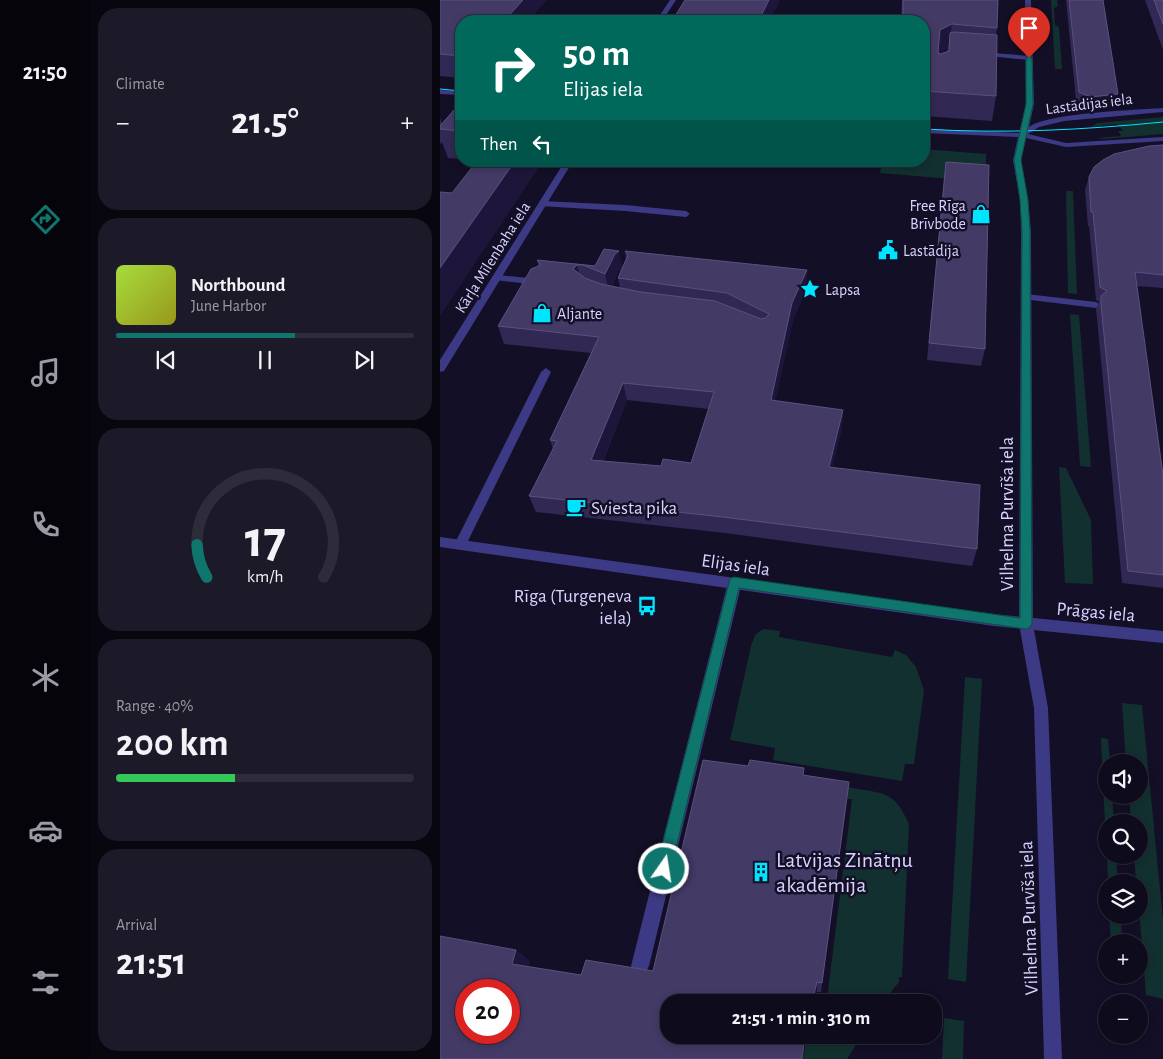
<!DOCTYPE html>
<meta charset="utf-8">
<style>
body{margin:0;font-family:"Alegreya Sans",sans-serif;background:#1c1929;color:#f1f3f6;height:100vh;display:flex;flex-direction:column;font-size:19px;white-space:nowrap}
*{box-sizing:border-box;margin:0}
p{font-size:16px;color:#9b9ba3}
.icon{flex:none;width:28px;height:28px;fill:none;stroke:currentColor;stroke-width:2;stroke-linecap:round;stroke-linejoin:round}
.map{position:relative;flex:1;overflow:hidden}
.sheet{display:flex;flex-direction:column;gap:8px;padding:8px;background:#08060f;width:350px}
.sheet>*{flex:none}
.guide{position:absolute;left:15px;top:15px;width:475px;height:152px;border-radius:20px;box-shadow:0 2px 8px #0003,0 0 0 1px #2e2b3b;background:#00695c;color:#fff;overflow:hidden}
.fabs{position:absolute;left:658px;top:754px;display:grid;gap:10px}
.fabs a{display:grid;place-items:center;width:50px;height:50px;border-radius:50%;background:#0e0b1c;box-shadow:0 2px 8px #0003,0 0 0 1px #2e2b3b;font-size:25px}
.speed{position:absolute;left:15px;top:979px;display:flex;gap:10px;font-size:25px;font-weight:700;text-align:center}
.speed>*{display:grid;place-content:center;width:65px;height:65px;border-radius:50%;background:#0e0b1c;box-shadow:0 2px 8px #0003,0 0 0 1px #2e2b3b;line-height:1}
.speed .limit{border:8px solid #d22;background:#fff;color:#111}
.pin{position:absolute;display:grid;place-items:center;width:42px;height:42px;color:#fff;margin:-51px -21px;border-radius:50% 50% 50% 0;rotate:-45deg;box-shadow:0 0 5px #0007}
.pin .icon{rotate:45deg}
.me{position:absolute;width:55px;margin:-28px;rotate:13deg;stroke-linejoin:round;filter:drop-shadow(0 0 4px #0008)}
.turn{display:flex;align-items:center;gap:18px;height:105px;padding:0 25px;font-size:22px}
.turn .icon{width:65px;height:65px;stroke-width:2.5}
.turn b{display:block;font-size:35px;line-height:42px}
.then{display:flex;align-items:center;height:48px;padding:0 25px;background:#0003;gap:10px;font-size:19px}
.big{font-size:38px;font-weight:600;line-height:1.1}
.sheet .widget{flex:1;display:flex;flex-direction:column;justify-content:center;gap:8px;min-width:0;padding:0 18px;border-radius:20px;background:#1c1929}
.sheet .dial{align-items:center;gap:0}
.dial svg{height:130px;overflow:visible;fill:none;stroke:#2e2b3b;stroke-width:7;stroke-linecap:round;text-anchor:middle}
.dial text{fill:#f1f3f6;stroke:none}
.song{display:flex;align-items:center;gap:15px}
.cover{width:60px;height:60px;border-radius:8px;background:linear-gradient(135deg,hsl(80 70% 55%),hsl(60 70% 35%))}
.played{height:5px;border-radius:2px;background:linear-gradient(90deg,#0f766e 60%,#2e2b3b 60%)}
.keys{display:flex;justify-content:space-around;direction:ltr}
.heat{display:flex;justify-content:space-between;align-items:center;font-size:28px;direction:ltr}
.charge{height:8px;border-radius:4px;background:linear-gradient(90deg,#34c759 40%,#2e2b3b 0)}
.trip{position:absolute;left:220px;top:994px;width:282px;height:50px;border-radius:20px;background:#0e0b1c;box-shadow:0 2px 8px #0003,0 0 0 1px #2e2b3b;font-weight:600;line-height:50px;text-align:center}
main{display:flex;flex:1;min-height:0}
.menu{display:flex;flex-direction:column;width:90px;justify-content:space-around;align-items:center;background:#06040b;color:#9b9ba3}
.menu .icon{width:35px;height:35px}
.menu .active{color:#0f766e}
.menu b{font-size:22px;color:#f1f3f6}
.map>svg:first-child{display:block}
</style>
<main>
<nav class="menu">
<b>21:50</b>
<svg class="icon active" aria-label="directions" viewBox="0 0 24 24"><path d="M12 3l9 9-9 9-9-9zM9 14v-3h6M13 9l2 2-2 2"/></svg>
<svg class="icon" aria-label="music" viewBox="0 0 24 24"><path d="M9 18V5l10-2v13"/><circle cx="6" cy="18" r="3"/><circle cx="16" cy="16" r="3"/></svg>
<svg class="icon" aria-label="phone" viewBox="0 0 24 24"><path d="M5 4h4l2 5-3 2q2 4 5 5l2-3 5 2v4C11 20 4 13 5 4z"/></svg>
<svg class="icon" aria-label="climate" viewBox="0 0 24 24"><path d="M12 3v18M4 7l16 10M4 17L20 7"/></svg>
<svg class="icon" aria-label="car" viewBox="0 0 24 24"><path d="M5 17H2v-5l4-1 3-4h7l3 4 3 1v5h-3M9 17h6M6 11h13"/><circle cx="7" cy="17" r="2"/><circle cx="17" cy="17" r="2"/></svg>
<svg class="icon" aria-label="filters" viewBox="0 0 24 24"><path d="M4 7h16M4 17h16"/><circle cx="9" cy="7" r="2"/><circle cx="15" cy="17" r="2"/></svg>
</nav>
<section class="sheet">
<div class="widget"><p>Climate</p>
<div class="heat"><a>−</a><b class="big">21.5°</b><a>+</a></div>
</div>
<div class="widget">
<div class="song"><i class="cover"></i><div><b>Northbound</b><p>June Harbor</p></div></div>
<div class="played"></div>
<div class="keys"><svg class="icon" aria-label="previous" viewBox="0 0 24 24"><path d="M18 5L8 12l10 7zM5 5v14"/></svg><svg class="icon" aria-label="pause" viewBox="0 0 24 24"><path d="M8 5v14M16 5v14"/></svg><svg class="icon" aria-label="next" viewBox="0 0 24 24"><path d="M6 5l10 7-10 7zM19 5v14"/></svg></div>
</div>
<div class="widget dial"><svg viewBox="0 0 100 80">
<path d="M14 69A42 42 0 1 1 86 69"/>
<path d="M14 69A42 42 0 0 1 8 49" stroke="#0f766e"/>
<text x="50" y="56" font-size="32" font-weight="700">17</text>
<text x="50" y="72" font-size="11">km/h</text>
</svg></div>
<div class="widget"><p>Range · 40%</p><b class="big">200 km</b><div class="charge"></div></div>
<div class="widget"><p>Arrival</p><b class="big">21:51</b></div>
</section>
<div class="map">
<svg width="723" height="1059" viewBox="0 0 723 1059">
<rect width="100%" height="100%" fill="#130f26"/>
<path fill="#12302f" d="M611,0H617L618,6L614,8L615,25L619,27L622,69H615Z
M723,117V134L663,139L658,138L681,136L678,131H683L677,124L651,127L657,123Z
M484,149L546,154V182L440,173L442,161H484Z
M626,191H633L637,294L628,293Z
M630,314L639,315L651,467L640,466Z
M619,467L626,468L651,520L653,584L625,583Z
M323,629L340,631L339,637L452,657L455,650L466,655L476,667L484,690L474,764H465L462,781L333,760L335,748L290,740L311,646L315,635Z
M525,677L542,679L526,982L508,979Z
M682,703L702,705L723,920V999L706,995L699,910V882H696L694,855H699V822H691L689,795H699V762H686Z
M661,738L668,739L670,762H666V795H672L674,822H666V845Z
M408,787C442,794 454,789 469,824L462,977H459V982L443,1002H367L369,996L387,999L412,799H407Z
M667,855H676L678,882H668Z
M669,915H681L682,942H671Z
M504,1018L524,1021L523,1059H502Z
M367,1035H422L407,1059H363Z"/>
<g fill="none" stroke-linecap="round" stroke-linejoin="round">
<path fill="#3d3a85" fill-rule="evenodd" d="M541,52L589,56L593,58L589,60L539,55V53Z
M102,201L185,205L246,211L250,214L246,217L185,211L99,206V202Z
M58,275L99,279L104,282L99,285L55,280V276Z
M586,294L656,302L661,305L656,308L583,299V295Z
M106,368L111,372L26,545L24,549H16L14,545L101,372Z
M295,577L300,578L302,582L209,966L206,972L200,975L194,972L191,966L288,582L290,578Z"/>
<path fill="#3d3a85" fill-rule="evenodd" d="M0,537L554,614L723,631V643L554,626L0,547Z"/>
<path fill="#3d3a85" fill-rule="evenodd" d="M230,0H236L222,21H216Z
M585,0H591L594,104L589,127C608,113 695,110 723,108V112L624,121L599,127L588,134L626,143L723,137V141L626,147L586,138L581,160L588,200L591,231L593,624L608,708L622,1059H604L594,708L579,624L581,231L580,200L573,160L578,137L484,133V129L579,133L586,104Z
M0,90L21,91V95L0,94Z
M125,161H133L4,371L0,372V360Z"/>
<path stroke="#00e5ff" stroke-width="1" d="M0,89L21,91
M484,129C564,134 643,130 723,122"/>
</g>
<path fill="#312854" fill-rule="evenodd" d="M0,0L21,21V78L0,76Z
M462,0H558L557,28L556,35V96L552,121L484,116V21H461ZM508,48L507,52L500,54L499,53Z
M626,0H663L678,94L675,102L649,105L636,100Z
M705,0H723V50Z
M21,102V159L8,158L2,142L0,144V118L2,124Z
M723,145V288L697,286L723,475V588L682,583L657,318L656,310L659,302L656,300L649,226H648L645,190L649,177Z
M506,162L545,349L541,366L487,360L504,179Z
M185,251L367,287L353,320L335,401L403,410L402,427L392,467L537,549L532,566L285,533L96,512L89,496L113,449L110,440L151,353L64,344L58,326L98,266L97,260L183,268L186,260ZM183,268L178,278L180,288L172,286L178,271ZM187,400L269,409L251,463L221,466L163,461Z
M364,775L409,782L381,992H377L374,1002H229V1035H366L362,1059H0L76,950L89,961L88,967L141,975L213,971Z"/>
<path fill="#1d163a" d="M83,0H107L88,21H64Z
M329,0H340L330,21L321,16Z
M512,24L509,47L510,33L508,48L497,54L500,30Z
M678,94L675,102L649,105L651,97Z
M75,161H103L0,316V268Z
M179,251L183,268L178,271L169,292L165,274L175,254Z
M137,265L141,282L133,269Z
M367,270V287L353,320L332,418L331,400L352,303Z
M183,383L187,400L156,477L151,460Z
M403,410L402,427L388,484L389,467Z
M76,950L89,961L86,975L72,964Z
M377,982V992L374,1002H372Z
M365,1035H366L362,1059Z"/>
<path fill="#433a66" stroke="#5a527e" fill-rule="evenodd" d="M0,0H83L64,21H21V56L0,54Z
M245,0H329L321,16L392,21H232Z
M463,0H558L557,28L512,24L500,30L498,52L500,54L509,51L510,33L514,32L557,35L556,96L484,91V21H463Z
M629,0H663L678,94L651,97L639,92Z
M714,0H723V24Z
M21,102V131L0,129V126Z
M723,145V275L695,272L723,475V575L688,571L661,305V296L667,291L660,287L653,212H651L649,177L654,167L663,160L674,154L709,146Z
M37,161H75L0,268V192L12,193Z
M506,162L549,165L545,349L489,343Z
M164,249L179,251L175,254L165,274L143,265H137L133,269L145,278L161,284L201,292L275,301L321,319L326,318L329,314L287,293L178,278L188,255L185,251L367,270L352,303L331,400L403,410L389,467L540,485L537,549L283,517L89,496L117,441L110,440L159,337L58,326L91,269L101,265L97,260L155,266ZM183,383L274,392L251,463L223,459L221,466L151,460Z
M263,760L308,766L310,760L364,768L363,775L409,782L382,983L377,982L372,1002H229V1035H365L362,1059H0V936L76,950L72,964L141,975L146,960L213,971ZM26,990H69V1032H26Z"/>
<path fill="#0f766e" stroke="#0a4d48" d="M589,56L592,58L593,104L581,160L588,200L590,231L592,624L590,627L586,629L299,588L231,869L229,875L224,877L218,875L216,869L290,579L294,577L580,618L582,231L580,200L574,160L586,104V58Z"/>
<defs>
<symbol id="shop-bare" viewBox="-9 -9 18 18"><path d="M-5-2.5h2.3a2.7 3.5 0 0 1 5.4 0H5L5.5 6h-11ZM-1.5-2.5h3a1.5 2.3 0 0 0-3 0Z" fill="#00e5ff" stroke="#130f26" stroke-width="2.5" paint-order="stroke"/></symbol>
<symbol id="civic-bare" viewBox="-9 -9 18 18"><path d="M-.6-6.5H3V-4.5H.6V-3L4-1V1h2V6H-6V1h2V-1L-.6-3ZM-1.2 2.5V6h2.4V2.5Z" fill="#00e5ff" stroke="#130f26" stroke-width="2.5" paint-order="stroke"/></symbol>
<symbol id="sight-bare" viewBox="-9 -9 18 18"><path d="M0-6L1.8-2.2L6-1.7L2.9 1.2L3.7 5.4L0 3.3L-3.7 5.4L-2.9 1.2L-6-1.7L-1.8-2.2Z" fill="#00e5ff" stroke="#130f26" stroke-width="2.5" paint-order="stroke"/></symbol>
<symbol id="cafe-bare" viewBox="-9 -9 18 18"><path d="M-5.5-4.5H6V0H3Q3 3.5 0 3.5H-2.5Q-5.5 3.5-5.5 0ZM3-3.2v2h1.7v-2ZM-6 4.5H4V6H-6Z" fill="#00e5ff" stroke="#130f26" stroke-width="2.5" paint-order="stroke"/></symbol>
<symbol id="bus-bare" viewBox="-9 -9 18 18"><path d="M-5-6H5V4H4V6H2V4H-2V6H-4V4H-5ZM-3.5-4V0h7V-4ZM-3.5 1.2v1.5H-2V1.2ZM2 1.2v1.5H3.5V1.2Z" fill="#00e5ff" stroke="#130f26" stroke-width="2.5" paint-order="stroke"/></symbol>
<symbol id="building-bare" viewBox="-9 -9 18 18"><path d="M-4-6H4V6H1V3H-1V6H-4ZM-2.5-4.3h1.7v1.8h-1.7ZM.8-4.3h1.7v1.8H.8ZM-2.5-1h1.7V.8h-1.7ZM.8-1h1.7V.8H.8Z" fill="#00e5ff" stroke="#130f26" stroke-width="2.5" paint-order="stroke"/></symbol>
</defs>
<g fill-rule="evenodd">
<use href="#shop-bare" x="527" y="200" width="28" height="28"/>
<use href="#civic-bare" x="434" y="236" width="28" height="28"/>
<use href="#sight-bare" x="356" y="275" width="28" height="28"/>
<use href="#shop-bare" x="88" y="299" width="28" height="28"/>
<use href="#cafe-bare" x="122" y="493" width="28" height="28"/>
<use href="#bus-bare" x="193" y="592" width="28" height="28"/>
<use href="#building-bare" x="307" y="858" width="28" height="28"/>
</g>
<g text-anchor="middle" stroke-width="5" stroke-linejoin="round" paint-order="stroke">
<g font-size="16" fill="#d9d4ff" stroke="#130f26">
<text transform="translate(649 103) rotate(-7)" y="6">Lastādijas iela</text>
<text transform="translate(52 257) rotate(-58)" y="6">Kārļa Mīlenbaha iela</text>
</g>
<g font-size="16" fill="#d9d4ff" stroke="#130f26" text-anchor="start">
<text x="526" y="211" text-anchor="end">Free Rīga<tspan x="526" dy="18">Brīvbode</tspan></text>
<text x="463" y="256">Lastādija</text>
<text x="385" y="295">Lapsa</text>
<text x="117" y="319">Aljante</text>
</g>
<g font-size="19" fill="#d9d4ff" stroke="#130f26" text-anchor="start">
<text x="151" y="514">Sviesta pika</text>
<text x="192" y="602" text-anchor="end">Rīga (Turgeņeva<tspan x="192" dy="22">iela)</tspan></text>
</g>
<g font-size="19" fill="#d9d4ff" stroke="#130f26">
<text transform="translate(566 514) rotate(-90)" y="7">Vilhelma Purvīša iela</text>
<text transform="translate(296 564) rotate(8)" y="7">Elijas iela</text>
<text transform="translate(656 611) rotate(5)" y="7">Prāgas iela</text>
<text transform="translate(588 918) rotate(-92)" y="7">Vilhelma Purvīša iela</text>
</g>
<g font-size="22" fill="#d9d4ff" stroke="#130f26" text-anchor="start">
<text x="336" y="867">Latvijas Zinātņu<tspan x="336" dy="25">akadēmija</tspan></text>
</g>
</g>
</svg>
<div class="fabs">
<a><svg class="icon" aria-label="sound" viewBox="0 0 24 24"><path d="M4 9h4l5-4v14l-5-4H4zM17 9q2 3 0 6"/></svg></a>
<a><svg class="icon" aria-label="search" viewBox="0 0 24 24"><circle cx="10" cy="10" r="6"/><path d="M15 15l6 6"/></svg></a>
<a><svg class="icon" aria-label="layers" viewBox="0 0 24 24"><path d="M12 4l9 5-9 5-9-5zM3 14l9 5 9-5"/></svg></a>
<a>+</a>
<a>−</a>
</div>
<div class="speed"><div class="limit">20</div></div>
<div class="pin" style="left:589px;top:58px;background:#d93025"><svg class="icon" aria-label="arrive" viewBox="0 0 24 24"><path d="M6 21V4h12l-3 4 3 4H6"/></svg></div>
<svg class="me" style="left:224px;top:869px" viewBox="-20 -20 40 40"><circle r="17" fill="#0f766e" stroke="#fff" stroke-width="3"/><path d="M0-11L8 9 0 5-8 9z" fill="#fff"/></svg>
<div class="trip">21:51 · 1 min · 310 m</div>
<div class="guide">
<div class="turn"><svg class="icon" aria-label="right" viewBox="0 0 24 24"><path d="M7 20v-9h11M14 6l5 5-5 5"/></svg><div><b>50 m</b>Elijas iela</div></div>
<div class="then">Then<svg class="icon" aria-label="left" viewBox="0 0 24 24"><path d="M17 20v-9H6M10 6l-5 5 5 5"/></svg></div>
</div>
</div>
</main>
